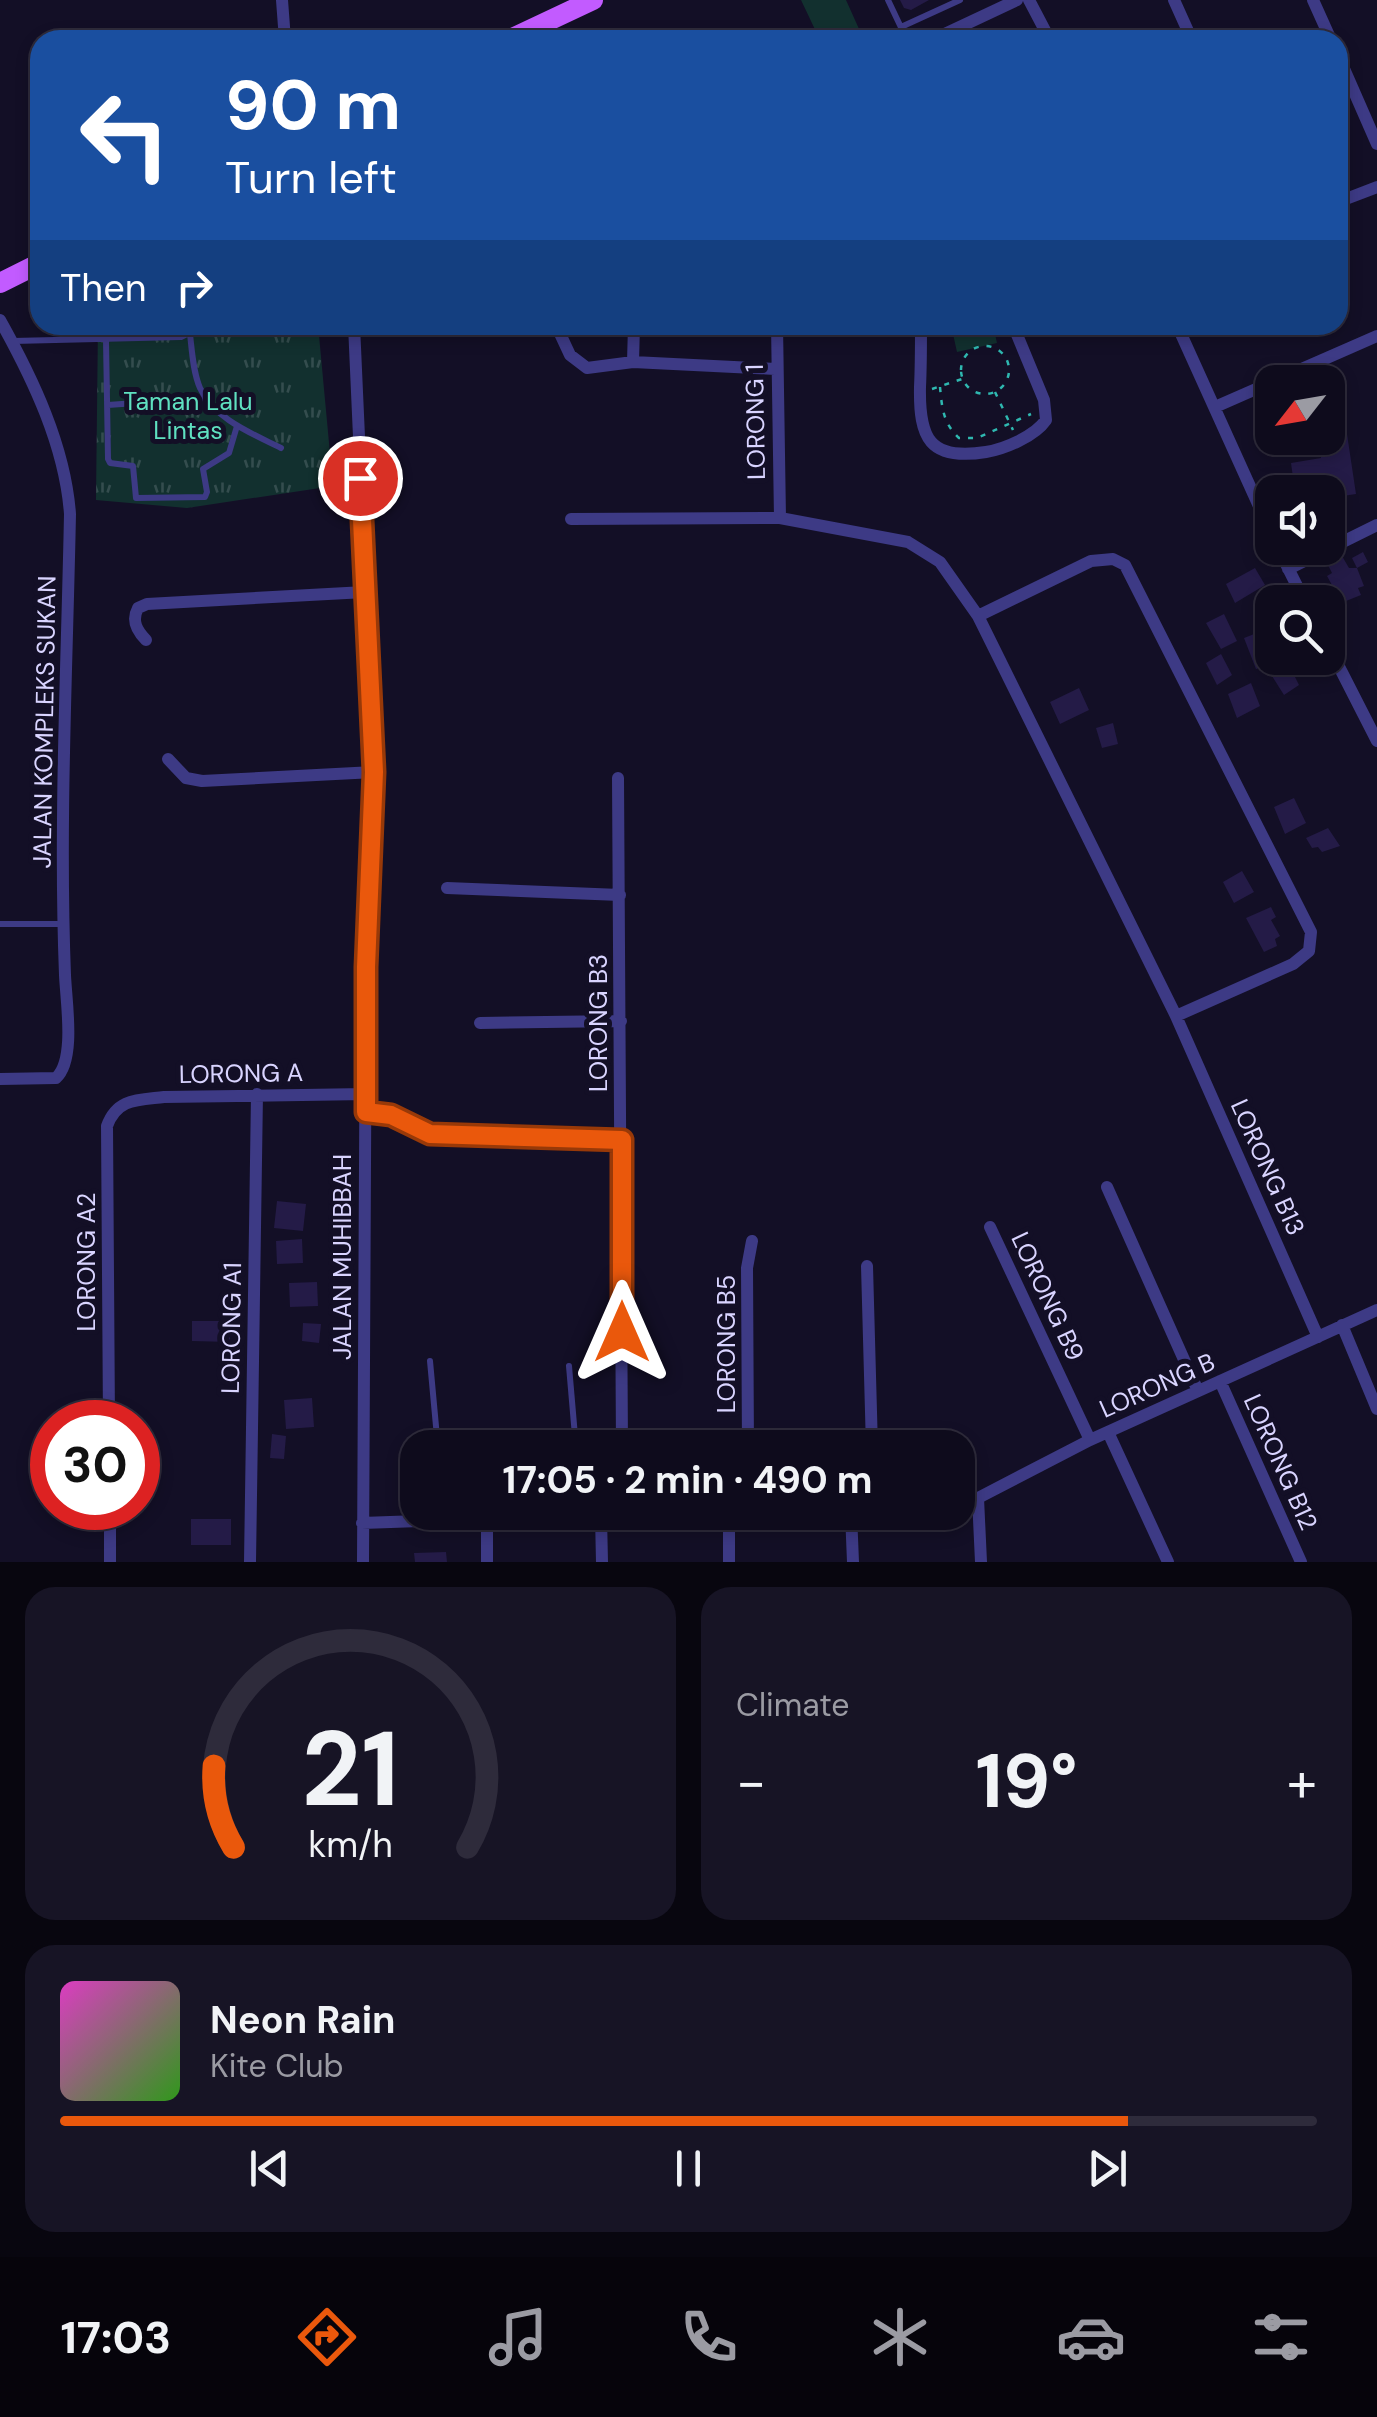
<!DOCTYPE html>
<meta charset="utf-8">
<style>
body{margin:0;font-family:"DM Sans",sans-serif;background:#171425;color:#f1f3f6;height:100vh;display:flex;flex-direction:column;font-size:38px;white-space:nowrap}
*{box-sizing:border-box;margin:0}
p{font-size:32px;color:#9b9ba3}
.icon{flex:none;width:55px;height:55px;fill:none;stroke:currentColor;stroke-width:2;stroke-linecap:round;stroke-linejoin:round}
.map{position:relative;height:1562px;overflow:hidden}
.side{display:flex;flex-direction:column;gap:25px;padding:25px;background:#08060f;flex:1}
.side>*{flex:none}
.top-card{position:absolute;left:30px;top:30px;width:1318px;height:305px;border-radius:30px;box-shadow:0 5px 15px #0003,0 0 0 2px #2e2b3b;background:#1a4fa0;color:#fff;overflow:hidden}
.needle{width:65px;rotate:239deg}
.buttons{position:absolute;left:1255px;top:365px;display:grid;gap:20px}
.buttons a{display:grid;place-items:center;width:90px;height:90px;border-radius:20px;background:#0e0b1c;box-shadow:0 5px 15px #0003,0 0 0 2px #2e2b3b;font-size:50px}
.speed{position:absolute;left:30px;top:1400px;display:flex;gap:20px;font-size:50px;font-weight:700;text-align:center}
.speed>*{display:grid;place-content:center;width:130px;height:130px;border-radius:50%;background:#0e0b1c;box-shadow:0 5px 15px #0003,0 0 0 2px #2e2b3b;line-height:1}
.speed .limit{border:15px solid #d22;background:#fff;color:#111}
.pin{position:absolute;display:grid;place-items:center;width:85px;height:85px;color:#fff;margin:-42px;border:5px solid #fff;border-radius:50%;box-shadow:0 2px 10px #0007}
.me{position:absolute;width:110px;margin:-55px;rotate:0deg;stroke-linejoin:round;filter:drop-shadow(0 0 8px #0008)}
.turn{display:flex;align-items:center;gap:35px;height:210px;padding:0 30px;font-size:45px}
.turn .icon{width:130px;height:130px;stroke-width:2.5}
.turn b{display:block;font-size:70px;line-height:85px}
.then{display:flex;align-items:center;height:95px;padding:0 30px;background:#0003;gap:20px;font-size:38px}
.big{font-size:75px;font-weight:700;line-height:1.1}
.side .card{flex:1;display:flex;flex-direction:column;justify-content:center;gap:15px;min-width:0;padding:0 35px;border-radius:30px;background:#171425}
.side .dial{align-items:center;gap:0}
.dial svg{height:260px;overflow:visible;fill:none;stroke:#2e2b3b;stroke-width:7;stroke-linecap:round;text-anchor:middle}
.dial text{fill:#f1f3f6;stroke:none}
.song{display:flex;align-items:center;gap:30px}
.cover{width:120px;height:120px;border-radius:15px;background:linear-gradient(135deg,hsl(310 70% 55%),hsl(110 70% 35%))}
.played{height:10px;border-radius:5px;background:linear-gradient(90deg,#ea580c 85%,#2e2b3b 85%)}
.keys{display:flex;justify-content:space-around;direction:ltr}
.heat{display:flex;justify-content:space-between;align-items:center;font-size:55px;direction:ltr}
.side .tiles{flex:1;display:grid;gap:25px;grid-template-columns:1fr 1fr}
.card:last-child{grid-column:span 2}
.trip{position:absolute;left:400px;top:1430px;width:575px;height:100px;border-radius:30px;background:#0e0b1c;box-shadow:0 5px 15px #0003,0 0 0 2px #2e2b3b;font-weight:700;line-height:100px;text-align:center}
.menu{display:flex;height:160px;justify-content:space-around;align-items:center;background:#06040b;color:#9b9ba3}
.menu .icon{width:70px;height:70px}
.menu .current{color:#ea580c}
.menu b{font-size:45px;color:#f1f3f6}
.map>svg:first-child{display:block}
</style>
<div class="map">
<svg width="1377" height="1562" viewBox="0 0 1377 1562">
<defs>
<pattern id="grass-tufts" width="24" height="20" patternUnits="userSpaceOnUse" patternTransform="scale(2.5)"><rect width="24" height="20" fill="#12302f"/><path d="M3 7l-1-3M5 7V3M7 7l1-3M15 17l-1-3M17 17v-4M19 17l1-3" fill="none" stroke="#344d4e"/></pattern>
</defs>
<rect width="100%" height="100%" fill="#130f26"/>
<path fill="url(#grass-tufts)" d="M98,325H318L333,486L187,508L96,500Z"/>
<path fill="#12302f" d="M801,0H846L864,40H820Z
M951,325H993L997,343L957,352Z"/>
<path fill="#241b47" d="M900,0H929L911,10L904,8Z
M1344,414L1356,494L1336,497L1339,519L1328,521V492H1295L1291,463L1321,458L1318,438H1328V417Z
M1363,552L1368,562L1357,568L1352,558Z
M1342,556L1349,568H1357L1364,586L1358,588L1361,595L1346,601L1342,594L1338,596L1327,576L1332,573L1328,565Z
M1255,568L1265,585L1235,603L1226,584Z
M1224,614L1237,641L1221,649L1206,623Z
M1272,627V658H1286L1256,669L1244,638Z
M1221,654L1232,675L1217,685L1206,663Z
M1289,665L1299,685L1284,695L1272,676Z
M1251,683L1260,706L1237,718L1228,694Z
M1079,688L1089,710L1060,724L1050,702Z
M1113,723L1118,744L1102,748L1096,728Z
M1294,798L1306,823L1285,834L1274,807Z
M1328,828L1340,846L1322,852L1318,847L1312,848L1306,838Z
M1242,871L1254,892L1234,903L1223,882Z
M1271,907L1276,917L1271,920L1280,936L1275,939L1277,946L1264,952L1246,918Z
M277,1201L306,1204L303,1231L274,1228Z
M302,1239L303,1263L277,1264L276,1241Z
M317,1282L318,1306L290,1307L289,1283Z
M192,1321H230V1342L192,1341Z
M303,1323L321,1324L319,1343L302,1341Z
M312,1398L314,1427L286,1429L284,1400Z
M272,1434L286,1436L284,1459L270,1458Z
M191,1519H231V1545H191Z
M446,1552L447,1562H415L414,1553Z"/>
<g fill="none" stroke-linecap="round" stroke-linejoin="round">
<path stroke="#2fb8b0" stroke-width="2.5" stroke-dasharray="5 8" stroke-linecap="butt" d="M961 370a24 24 0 1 1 48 0a24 24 0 1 1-48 0Z
M940,387C942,408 943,423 959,438H977L1031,414
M932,389L962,379
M995,392L1013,430"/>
<path stroke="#3d3a85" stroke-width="6" d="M888,0L907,40
M901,27L960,0
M190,334C192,351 193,372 200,388C214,419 253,434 281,448
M106,340L108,459L110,463L133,466L136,498L205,497L207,492L203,469L229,453L237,426
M13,341L181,337L204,325
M108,405L205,398
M0,924H62
M430,1361L438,1448
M569,1366L576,1448"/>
<path stroke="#3d3a85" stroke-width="12" d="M282,0L285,40
M1029,0L1050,40
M1174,0L1192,40
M1313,0L1331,40
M932,40L1017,0
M1338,55L1377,144
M1338,202L1377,187
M0,320C33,379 65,446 70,514C67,667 59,822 65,975C66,1001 76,1060 56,1078L0,1079
M354,325L374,772L366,967L363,1562
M556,325L570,355L587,368L633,362L775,369
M777,325L780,518
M921,325C921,346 921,367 920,387C919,438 929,461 986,452C1005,449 1035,436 1046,420L1044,400L1013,325
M1177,325L1272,535
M633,362L634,325
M1215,407L1377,336
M571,519L780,518L908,542L940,562L978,616L1176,1016L1318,1337
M1278,548L1305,602
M1288,569L1377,525
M978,616L1091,561L1113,559L1125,565L1311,932L1309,951L1293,964L1176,1016
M146,640C137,631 131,621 138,608L147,604L365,592
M1328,645L1377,741
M168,759L186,778L202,781L374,772
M618,778L622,1448
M447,888L620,895
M480,1023L621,1021
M366,1112L404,1120L430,1134L622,1140
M1107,1187L1198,1391
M990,1227L1090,1440
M867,1266L872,1448
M1342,1325L1377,1409
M1220,1381L1301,1562
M109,1422L107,1126C117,1098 138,1100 164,1097L366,1094
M1108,1432L1168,1562
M748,1448L747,1268L752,1241
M978,1498L981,1562
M958,1503L978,1498L1090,1440L1377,1310
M851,1513L853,1562
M729,1515V1562
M601,1516L602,1562
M487,1518V1562
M362,1523L622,1514L863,1512
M110,1562V1508
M250,1562L257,1094"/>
<path stroke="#c25bff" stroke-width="20" d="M508,40L593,0
M0,283L40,263"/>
</g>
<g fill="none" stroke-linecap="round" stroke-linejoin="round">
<defs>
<path id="route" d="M360,478L374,772L366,967V1112L391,1115L430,1134L622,1140V1332"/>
</defs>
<use href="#route" stroke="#983908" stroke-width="25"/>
<use href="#route" stroke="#ea580c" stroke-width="18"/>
</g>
<g text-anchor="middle" stroke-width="10" stroke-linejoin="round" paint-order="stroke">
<g font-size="25" fill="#5fe0c0" stroke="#130f26">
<text x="188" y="410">Taman Lalu<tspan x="188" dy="29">Lintas</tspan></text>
</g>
<g font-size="25" fill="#d9d4ff" stroke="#130f26">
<text transform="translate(755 422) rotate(-91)" y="9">LORONG 1</text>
<text transform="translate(44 722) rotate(-89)" y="9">JALAN KOMPLEKS SUKAN</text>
<text transform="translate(598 1023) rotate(-90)" y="9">LORONG B3</text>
<text transform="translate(241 1073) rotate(-1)" y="9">LORONG A</text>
<text transform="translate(1268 1167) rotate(66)" y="9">LORONG B13</text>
<text transform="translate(342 1257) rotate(-90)" y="9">JALAN MUHIBBAH</text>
<text transform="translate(86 1262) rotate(-90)" y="9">LORONG A2</text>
<text transform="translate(1048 1296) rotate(65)" y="9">LORONG B9</text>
<text transform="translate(231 1328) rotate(-89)" y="9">LORONG A1</text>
<text transform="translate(726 1344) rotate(-90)" y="9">LORONG B5</text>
<text transform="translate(1157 1385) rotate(-24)" y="9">LORONG B</text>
<text transform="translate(1281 1462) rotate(66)" y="9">LORONG B12</text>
</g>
</g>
</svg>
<div class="buttons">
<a><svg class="needle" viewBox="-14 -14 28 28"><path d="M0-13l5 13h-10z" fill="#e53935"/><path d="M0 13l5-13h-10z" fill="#9b9ba3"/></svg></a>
<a><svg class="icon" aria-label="sound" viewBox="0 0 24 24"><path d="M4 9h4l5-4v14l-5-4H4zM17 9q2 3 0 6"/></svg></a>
<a><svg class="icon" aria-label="search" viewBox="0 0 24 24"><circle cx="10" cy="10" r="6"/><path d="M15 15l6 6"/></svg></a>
</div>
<div class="speed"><div class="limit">30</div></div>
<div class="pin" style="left:360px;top:478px;background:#d93025"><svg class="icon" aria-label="arrive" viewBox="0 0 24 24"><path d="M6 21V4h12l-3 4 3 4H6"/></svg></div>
<svg class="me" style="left:622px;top:1332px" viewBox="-20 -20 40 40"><path d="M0-17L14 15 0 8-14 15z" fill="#ea580c" stroke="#fff" stroke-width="4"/></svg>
<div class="trip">17:05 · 2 min · 490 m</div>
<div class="top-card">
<div class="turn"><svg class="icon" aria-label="left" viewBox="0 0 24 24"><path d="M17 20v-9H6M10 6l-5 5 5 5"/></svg><div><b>90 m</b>Turn left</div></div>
<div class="then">Then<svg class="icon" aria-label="right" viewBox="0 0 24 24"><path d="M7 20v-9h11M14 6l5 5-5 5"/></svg></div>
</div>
</div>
<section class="side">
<div class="tiles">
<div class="card dial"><svg viewBox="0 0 100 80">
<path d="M14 69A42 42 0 1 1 86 69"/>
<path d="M14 69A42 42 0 0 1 8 44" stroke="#ea580c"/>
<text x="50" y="56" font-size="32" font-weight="700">21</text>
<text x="50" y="72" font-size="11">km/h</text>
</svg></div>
<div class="card"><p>Climate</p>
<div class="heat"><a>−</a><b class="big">19°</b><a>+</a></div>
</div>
<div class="card">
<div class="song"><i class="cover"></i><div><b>Neon Rain</b><p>Kite Club</p></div></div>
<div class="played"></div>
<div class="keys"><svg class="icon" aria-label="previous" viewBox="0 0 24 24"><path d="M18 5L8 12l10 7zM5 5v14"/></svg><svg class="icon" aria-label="pause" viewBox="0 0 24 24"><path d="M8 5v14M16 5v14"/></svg><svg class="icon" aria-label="next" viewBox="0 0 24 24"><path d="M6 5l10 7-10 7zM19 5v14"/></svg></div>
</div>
</div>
</section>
<nav class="menu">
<b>17:03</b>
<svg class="icon current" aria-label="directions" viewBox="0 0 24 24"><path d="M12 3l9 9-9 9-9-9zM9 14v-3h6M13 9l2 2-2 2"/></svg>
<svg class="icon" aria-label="music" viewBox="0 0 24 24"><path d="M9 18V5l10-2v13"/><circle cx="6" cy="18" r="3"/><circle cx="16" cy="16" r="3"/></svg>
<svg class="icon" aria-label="phone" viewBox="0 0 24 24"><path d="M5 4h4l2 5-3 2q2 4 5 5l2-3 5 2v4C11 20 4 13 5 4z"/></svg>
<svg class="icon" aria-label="climate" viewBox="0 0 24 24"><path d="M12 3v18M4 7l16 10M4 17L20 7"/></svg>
<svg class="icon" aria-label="car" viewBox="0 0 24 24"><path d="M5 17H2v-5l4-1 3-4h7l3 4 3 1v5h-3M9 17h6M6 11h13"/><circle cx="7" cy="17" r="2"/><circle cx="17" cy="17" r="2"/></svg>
<svg class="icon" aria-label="filters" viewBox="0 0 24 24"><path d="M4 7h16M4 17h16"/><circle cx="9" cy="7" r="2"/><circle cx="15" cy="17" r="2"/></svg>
</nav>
